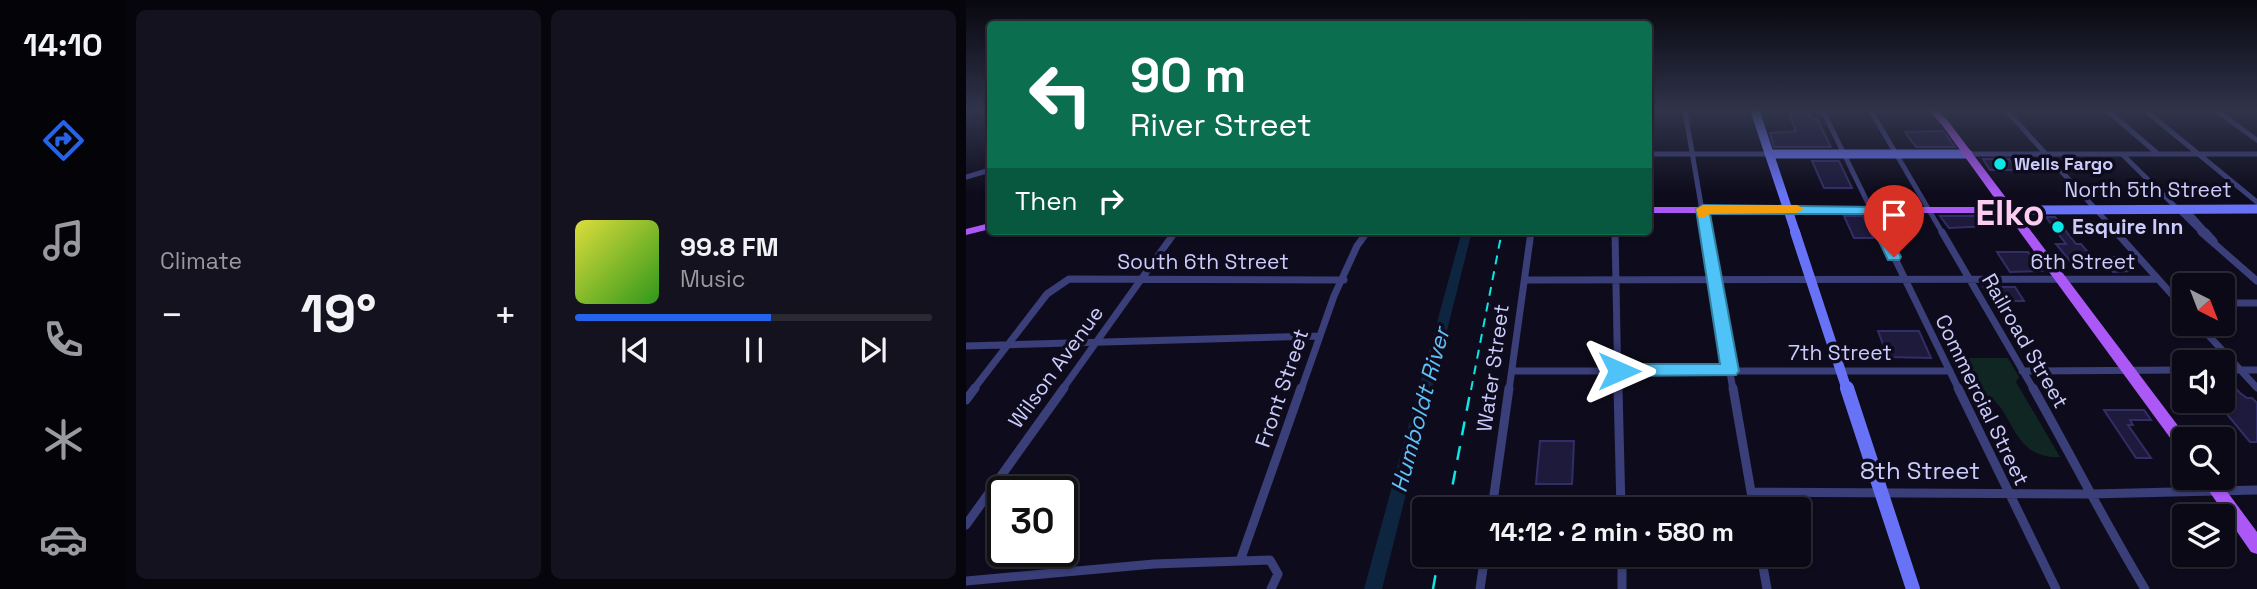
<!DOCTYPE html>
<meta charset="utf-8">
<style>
body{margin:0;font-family:"Space Grotesk",sans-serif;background:#13121e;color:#f1f3f6;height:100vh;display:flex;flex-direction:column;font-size:26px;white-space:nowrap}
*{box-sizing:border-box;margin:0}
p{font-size:23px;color:#999aa0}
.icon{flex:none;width:38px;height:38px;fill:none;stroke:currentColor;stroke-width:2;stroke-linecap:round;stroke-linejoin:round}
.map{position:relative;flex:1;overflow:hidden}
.details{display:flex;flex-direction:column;gap:10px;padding:10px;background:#06050c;width:840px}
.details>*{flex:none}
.guide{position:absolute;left:21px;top:21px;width:665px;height:214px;border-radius:7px;box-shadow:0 2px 5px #0004,0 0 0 2px #2a2a34;background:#0b6e4f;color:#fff;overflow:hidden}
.needle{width:46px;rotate:138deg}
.tools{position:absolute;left:1206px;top:273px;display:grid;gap:14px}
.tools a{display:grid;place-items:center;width:63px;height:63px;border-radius:7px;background:#0a0915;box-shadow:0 2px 5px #0004,0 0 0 2px #2a2a34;font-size:35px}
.speed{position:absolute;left:21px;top:476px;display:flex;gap:14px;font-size:35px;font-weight:700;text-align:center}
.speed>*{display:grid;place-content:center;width:91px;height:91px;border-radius:50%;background:#0a0915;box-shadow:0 2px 5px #0004,0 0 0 2px #2a2a34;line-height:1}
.speed .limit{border:4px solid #111;border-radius:10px;background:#fff;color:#111}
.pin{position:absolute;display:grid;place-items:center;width:60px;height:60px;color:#fff;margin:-72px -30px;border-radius:50% 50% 50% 0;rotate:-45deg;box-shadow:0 0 7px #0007}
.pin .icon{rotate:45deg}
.me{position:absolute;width:77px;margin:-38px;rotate:90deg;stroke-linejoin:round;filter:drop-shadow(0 0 5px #0008)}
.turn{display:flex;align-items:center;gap:24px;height:147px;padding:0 28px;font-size:32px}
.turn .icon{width:91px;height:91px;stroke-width:2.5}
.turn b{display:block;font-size:49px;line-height:60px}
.then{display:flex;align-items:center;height:66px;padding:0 28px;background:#0003;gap:14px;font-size:26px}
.big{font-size:52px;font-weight:600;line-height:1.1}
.details .widget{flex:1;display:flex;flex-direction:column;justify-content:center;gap:10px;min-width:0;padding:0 24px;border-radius:10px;background:#13121e}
.song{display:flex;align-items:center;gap:21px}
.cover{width:84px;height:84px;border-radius:10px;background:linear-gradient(135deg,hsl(60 70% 55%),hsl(110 70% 35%))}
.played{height:7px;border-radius:4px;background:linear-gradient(90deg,#2563eb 55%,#2a2a34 55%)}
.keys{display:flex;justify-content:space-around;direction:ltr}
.heat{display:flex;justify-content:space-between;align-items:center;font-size:38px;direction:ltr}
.details .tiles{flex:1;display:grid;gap:10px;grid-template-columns:repeat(2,1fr)}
.trip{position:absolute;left:446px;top:497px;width:399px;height:70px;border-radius:7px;background:#0a0915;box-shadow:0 2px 5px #0004,0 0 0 2px #2a2a34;font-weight:600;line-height:70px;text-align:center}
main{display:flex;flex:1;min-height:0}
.dock{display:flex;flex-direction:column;width:126px;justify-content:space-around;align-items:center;background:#040408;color:#999aa0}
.dock .icon{width:49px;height:49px}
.dock .selected{color:#2563eb}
.dock b{font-size:32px;color:#f1f3f6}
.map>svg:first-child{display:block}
</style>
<main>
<nav class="dock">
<b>14:10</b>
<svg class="icon selected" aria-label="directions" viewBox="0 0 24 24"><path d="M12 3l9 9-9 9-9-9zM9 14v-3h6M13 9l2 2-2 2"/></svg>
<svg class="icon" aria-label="music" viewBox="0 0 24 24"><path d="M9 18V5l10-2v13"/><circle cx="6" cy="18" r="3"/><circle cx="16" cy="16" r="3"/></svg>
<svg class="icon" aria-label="phone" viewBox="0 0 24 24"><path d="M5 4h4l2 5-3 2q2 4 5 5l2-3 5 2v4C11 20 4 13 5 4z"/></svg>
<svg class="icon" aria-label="climate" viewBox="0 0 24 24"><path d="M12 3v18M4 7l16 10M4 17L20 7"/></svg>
<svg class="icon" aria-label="car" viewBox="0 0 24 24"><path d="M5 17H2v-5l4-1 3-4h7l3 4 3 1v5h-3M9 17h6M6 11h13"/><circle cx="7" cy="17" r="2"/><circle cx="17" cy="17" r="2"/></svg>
</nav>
<section class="details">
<div class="tiles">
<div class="widget"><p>Climate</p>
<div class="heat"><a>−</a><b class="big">19°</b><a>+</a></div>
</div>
<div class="widget">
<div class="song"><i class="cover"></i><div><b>99.8 FM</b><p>Music</p></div></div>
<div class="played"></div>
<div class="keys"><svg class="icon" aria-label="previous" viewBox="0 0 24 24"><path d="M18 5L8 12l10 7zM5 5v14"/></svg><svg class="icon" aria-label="pause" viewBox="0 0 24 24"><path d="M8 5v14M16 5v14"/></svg><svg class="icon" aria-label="next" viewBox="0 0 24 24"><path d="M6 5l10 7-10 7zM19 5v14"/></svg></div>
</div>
</div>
</section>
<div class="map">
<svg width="1291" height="589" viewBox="0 0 1291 589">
<rect width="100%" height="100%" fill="#0e0c1c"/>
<path fill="#102623" d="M985,358H1042L1053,377L1050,382L1094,457C1036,460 1052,389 1001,391Z"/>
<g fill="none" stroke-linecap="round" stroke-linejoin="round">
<path fill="#0e253f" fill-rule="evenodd" d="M496,231H506L416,589H398Z"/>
</g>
<path fill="#1d1a3c" stroke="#332d67" stroke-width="2" d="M823,114H844L846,119H851L865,147H808L804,133L830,131Z
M977,131L989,147H950L939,132Z
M1017,159H1043L1051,170H1024Z
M846,161H873L886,188H858Z
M878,216H897L907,238H888Z
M974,216H1018L1024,226L983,228Z
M1080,217H1089L1110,244H1115L1126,257H1150L1167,271L1147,272L1142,266L1109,267L1090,244H1100Z
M1031,252H1062L1076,271L1044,272Z
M1017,287H1049L1058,301H1026Z
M912,331H953L965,358L922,357Z
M1256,380H1262L1274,393L1281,398H1286L1291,403V442H1284L1250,401H1256Z
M1138,410H1178L1185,420H1164L1167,425H1162L1185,458H1170Z
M574,441H608L606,484H570Z"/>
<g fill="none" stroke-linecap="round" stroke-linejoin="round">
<path stroke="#3a3e79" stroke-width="5" d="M719,111L740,234
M857,111L917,234
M905,111L977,234
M1041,111L1152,234
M1142,111L1192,154
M1180,111L1291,202
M1251,111L1291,140
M682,154H804
M1002,154H1291
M1157,155L1237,234
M0,177L24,170
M1214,209L1226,216L1242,234
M649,231V234
M208,234L210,231
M399,234L402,231
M565,234V231"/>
<path stroke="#3a3e79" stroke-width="7" d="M649,232L652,390
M740,232L767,390
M916,232L993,390
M976,232L1068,390
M1150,232L1218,308
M1235,232L1291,281
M1240,232L1248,241
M559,280L1191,279
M1256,303H1291
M1232,324L1291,388
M0,346L352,336
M1256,370H1291
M547,371H984
M1056,371L1218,370
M7,390L81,294L103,279L378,280
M96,390L209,232
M335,390L368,296L391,246L401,232
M543,390L565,232"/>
<path stroke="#3a3e79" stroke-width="9" d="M652,388L655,509
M767,388L788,509
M992,388L1090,589
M1067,388C1105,455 1139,523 1179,589
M0,400L9,388
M785,492L1125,494L1291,490
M526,509L543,388
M0,525L98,388
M656,555V589
M795,555L801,589
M274,561L335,388
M0,581L188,564L304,560L312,574L305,589
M514,589L519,555"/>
<path stroke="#6772f6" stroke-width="9" d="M789,111L830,234
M804,154H1002
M1041,210L1291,209"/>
<path stroke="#6772f6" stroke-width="10" d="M829,232L881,390"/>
<path stroke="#6772f6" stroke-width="14" d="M881,388L947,589"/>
<path fill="#ab58f6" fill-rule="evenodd" d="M963,111H972L982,121L1222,439H1218V452L1213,450L1040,213H682V207H1035L976,125Z
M24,223V229L0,235V229Z
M1234,478H1251L1291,532V554L1285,552Z"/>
<path stroke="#0de6e6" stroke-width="2" stroke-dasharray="9 7" stroke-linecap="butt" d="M505,390L536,231"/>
<path stroke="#0de6e6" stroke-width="2.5" stroke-dasharray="14 11" stroke-linecap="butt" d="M482,509L505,388
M467,589L473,555"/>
</g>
<linearGradient id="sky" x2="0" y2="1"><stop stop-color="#08070f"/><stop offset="0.57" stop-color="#30344b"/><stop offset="1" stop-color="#30344b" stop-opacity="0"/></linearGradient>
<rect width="1291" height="194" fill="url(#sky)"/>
<path fill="#4fc3f7" stroke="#337fa1" stroke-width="2" d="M737,205L910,207L935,257L933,260H922L900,214H744L773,371L770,375L647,376L645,371L647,366L653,364H754L730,209Z"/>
<path fill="#f59e0b" d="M737,205H831L838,209L831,213L744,214L737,218L732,217L730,209Z"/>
<g fill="#0de6e6" stroke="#0e0c1c" stroke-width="2.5">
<circle cx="1034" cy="164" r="7"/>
<circle cx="1092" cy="227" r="7"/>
</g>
<g text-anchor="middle" stroke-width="7" stroke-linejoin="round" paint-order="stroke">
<g font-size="18" font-weight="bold" fill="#cbcbfc" stroke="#0e0c1c" text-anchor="start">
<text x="1048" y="170">Wells Fargo</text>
</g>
<g font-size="21" fill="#cbcbfc" stroke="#0e0c1c">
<text x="1182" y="197">North 5th Street</text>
<text x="237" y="269">South 6th Street</text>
<text x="1117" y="269">6th Street</text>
<text transform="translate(1059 341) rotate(60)" y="7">Railroad Street</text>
<text x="874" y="360">7th Street</text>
<text transform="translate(90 367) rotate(-54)" y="7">Wilson Avenue</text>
<text transform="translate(527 368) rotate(-82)" y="7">Water Street</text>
<text transform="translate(316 388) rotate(-71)" y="7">Front Street</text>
<text transform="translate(1016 400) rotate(64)" y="7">Commercial Street</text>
</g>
<g font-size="21" font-weight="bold" fill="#cbcbfc" stroke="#0e0c1c" text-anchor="start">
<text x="1106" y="234">Esquire Inn</text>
</g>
<g font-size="23" font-style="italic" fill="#5fbff6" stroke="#0e0c1c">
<text transform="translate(454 410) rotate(-75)" y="8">Humboldt River</text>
</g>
<g font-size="24" fill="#cbcbfc" stroke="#0e0c1c">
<text x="954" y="479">8th Street</text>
</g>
<g font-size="35" font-weight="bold" fill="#fccdf0" stroke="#0e0c1c">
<text x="1044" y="225">Elko</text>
</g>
</g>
</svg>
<div class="tools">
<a><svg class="needle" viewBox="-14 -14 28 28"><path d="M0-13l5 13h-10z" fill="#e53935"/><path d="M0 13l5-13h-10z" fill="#999aa0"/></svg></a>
<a><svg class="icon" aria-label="sound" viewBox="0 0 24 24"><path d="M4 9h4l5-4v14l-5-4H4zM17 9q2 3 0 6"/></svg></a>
<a><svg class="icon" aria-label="search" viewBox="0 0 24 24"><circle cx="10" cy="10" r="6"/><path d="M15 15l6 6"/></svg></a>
<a><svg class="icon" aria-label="layers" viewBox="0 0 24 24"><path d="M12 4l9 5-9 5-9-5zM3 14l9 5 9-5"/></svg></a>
</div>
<div class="speed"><div class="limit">30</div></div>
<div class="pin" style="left:928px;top:257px;background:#d93025"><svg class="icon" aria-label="arrive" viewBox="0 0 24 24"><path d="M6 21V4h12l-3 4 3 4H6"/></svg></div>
<svg class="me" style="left:653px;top:371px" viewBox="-20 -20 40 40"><path d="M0-17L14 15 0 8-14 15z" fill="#4fc3f7" stroke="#fff" stroke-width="4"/></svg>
<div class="trip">14:12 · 2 min · 580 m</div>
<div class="guide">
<div class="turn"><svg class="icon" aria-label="left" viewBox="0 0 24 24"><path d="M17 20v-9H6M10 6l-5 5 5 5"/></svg><div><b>90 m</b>River Street</div></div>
<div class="then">Then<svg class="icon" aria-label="right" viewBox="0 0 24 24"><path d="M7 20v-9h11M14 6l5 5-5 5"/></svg></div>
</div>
</div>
</main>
